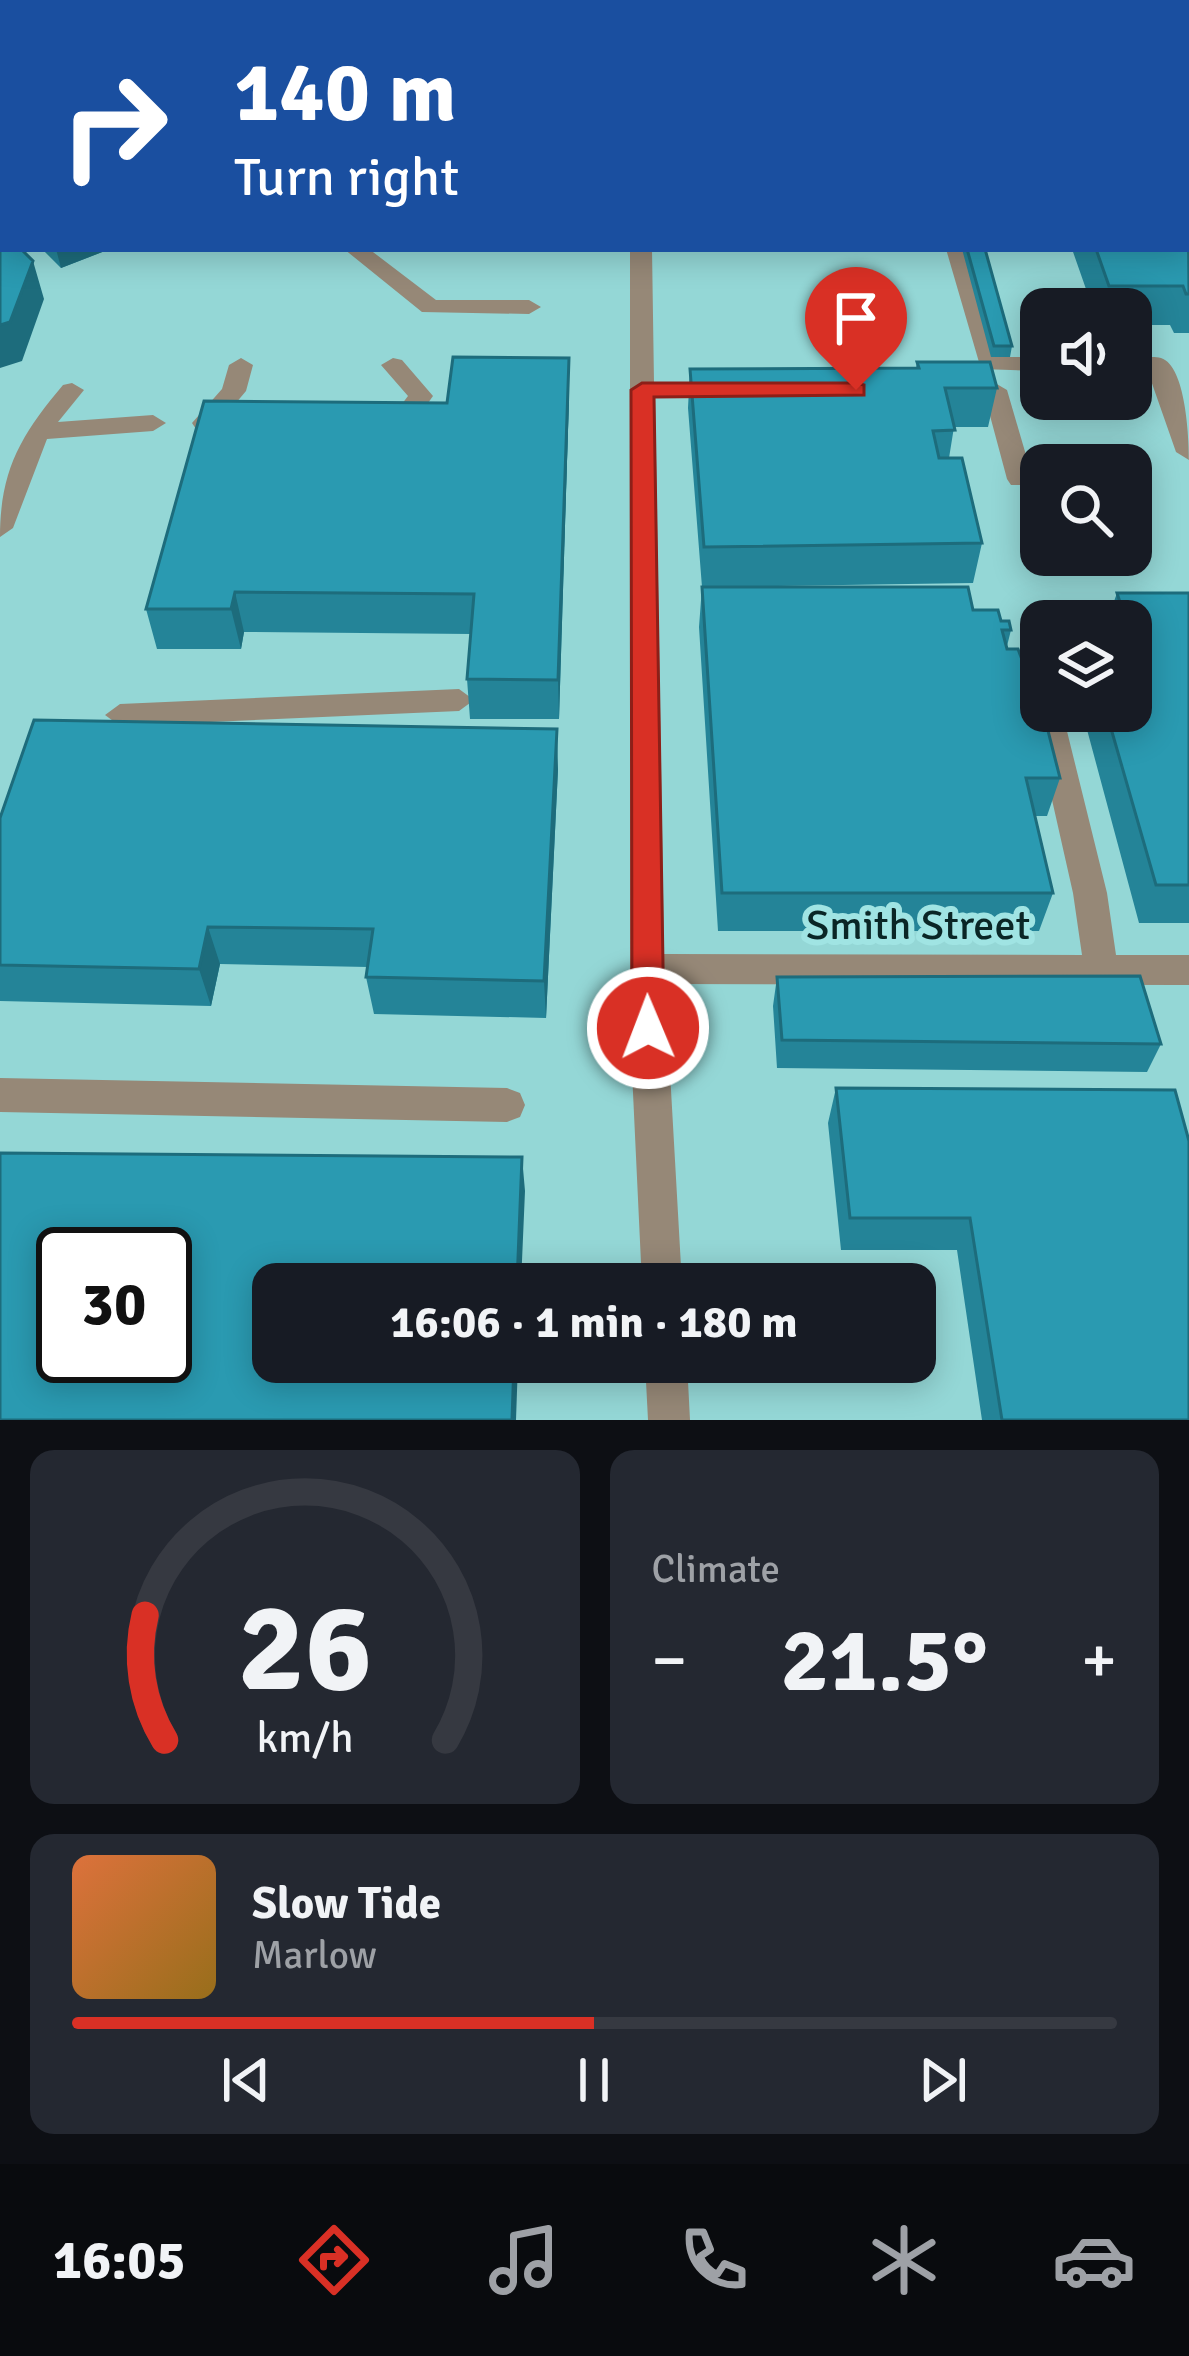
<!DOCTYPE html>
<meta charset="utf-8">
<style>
body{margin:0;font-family:Signika,sans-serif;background:#242831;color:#f1f3f6;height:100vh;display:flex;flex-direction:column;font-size:45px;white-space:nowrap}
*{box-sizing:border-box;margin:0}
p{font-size:39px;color:#9ea1a6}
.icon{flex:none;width:66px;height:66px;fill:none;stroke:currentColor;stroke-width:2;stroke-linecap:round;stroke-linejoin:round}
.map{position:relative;height:1420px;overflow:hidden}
.panel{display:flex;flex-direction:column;gap:30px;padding:30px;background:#0d0f14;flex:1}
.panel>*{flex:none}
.banner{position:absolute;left:0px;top:0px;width:1191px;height:252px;box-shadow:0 6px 30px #0003;background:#1a4fa0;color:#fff;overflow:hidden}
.buttons{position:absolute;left:1020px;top:288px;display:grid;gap:24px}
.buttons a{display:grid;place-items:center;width:132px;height:132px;border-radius:24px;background:#171b24;box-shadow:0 6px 30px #0003;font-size:60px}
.speed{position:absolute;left:36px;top:1227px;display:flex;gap:24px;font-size:60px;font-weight:700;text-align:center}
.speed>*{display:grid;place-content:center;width:156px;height:156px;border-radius:50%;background:#171b24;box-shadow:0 6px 30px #0003;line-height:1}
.speed .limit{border:6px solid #111;border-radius:18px;background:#fff;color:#111}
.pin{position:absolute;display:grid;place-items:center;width:102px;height:102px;color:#fff;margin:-123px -51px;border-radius:50% 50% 50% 0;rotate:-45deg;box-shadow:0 0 12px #0007}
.pin .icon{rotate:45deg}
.me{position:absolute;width:132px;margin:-66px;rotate:359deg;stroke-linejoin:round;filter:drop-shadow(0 0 9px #0008)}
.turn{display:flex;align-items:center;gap:42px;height:252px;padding:0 36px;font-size:54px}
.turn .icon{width:156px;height:156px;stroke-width:2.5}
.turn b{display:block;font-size:84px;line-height:102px}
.big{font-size:90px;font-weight:700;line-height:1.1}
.panel .widget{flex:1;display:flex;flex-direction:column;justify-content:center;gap:18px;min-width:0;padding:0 42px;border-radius:24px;background:#242831}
.panel .dial{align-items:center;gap:0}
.dial svg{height:312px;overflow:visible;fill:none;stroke:#363941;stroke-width:7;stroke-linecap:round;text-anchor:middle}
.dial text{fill:#f1f3f6;stroke:none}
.song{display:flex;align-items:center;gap:36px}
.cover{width:144px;height:144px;border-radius:18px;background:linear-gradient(135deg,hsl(20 70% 55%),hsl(40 70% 35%))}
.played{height:12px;border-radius:6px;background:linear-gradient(90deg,#d93025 50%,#363941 50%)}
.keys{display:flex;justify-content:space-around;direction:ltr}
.heat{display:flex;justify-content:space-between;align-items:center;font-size:66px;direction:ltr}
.panel .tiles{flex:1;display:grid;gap:30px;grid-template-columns:1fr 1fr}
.widget:last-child{grid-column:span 2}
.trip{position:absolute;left:252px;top:1263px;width:684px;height:120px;border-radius:24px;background:#171b24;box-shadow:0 6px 30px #0003;font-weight:700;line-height:120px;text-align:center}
.menu{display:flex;height:192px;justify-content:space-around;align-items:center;background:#090b0e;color:#9ea1a6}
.menu .icon{width:84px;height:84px}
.menu .active{color:#d93025}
.menu b{font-size:54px;color:#f1f3f6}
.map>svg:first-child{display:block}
</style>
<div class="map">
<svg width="1189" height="1420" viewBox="0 0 1189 1420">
<rect width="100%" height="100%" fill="#94d7d6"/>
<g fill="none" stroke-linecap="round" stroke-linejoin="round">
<path fill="#968877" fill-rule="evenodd" d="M313,0H338L311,3Z
M366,0H390L364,3Z
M1081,0H1099L1101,3H1083Z
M3,98V110L0,111V99Z
M1188,140H1189V152H1188Z
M344,249H369L436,300H529L541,307L529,314L422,312Z
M630,249H652L654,383H727L739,390L727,397H655L664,954L1082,955L1073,893L1032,711L1041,702V711H1062L1107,893L1116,955H1189V985L665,984L682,1284H642L630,1029Z
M946,249H968L1000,357H1041V371L981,369Z
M241,358L253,365L246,391L214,429H196L192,423L222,389L229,365Z
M393,358L402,360L433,396L411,427L402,429L389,421L408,396L381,365Z
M1131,358C1140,358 1153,356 1161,358C1186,366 1189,438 1189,460L1176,452L1148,372H1131Z
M72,383L84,390L58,422L153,415L166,423L153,431L47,439L13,528L0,537C0,470 21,435 63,385Z
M995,383L1007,390L1033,479L1029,485H1011L1007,479L985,397H961L949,390L961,383Z
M1036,656L1041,658V698L1031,695L1021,667Z
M459,689L474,700L459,711L120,726L105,715L120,704Z
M0,1078L507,1088L520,1093L525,1105L520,1117L507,1122L0,1112Z
M645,1362H687L690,1420H648Z"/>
</g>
<path fill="#248498" d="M1134,0H1189V121L1188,3H1136Z
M3,121V212L0,209V122Z
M1189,175V333H1174L1170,325H1131V309H1093L1072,249H1188Z
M42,249H110L61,268Z
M962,249H985L1012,346L1010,357H991Z
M917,362L997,388L988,427H954L949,458L982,543L973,583L713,587L973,610L1001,621L1011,630L1007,646L1060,778L1047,816H1035L1053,893L1039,931H718L699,627L702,587L688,408L690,369L916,368Z
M569,397L559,719H470L467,679L471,634L244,632L241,649H157L146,609L447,403Z
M1117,593H1189V923H1139L1082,711H1131V621H1107Z
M558,769L546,1018L374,1014L366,977L368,967L220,964L211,1006L0,1001V818Z
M777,977L1161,1044L1147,1072L777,1068L773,1006Z
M836,1088L1189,1420H982L957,1250H841L828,1123Z"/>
<path fill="#1d6c7c" d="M114,0H130V3H115Z
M56,249H110L61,268Z
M33,261L44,299L22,361L0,368V325Z
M569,358V397L559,719L558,680Z
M235,592L244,632L241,649L231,609Z
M557,729L558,769L546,1018L544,981Z
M208,927L220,964L211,1006L199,969Z
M522,1157L525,1191L521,1284H517Z
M514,1362H518L516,1420H512Z"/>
<path fill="#2a9ab1" stroke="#1d6c7c" stroke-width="3" fill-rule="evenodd" d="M20,0H51L55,3H23Z
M75,0H95L99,3H78Z
M488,0H585L586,3H479Z
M868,0H1036L1039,3H868Z
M2,2L3,24L0,25V3Z
M3,121V185L0,182V122Z
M1188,175L1189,294H1186L1183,286H1109L1096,249H1188Z
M0,229L3,232V249H21L33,261L10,322L0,325Z
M967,249H985L1012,346H994Z
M453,357L569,358L558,680L467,679L474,594L235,592L231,609H146L204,401L447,403Z
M917,362H990L997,388H945L955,430L933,431L939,458H962L982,543L704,547L690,369L919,368Z
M702,587H968L973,610H998L1001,621H1009L1011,630H1002L1007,649H1018L1021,657H1029L1041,704V711H1043L1060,778H1026L1053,893H722Z
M1117,593H1189V885H1156L1106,711H1131V662H1139L1131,638V621H1126Z
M34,720L557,729L544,981L366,977L373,929L208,927L199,969L0,965V818Z
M1140,976L1161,1044L782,1040L777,977Z
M836,1088L1175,1090L1189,1141V1420H1002L970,1218H850Z
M0,1153L522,1157L517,1284H273V1362H514L512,1420H0ZM63,1254H165V1356H63Z"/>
<path fill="#d93025" stroke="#8d1f18" stroke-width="3" d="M856,383L864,385V395L654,397L664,1028L660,1038H637L632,1028L631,390L642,383Z"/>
<g text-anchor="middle" stroke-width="12" stroke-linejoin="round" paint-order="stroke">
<g font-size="42" fill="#0a2626" stroke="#a0e4e3">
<text x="918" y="939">Smith Street</text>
</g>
</g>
</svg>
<div class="buttons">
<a><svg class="icon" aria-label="sound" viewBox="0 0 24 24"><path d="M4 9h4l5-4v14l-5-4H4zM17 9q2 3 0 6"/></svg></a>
<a><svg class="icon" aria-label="search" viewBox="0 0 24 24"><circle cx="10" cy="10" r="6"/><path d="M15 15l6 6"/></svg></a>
<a><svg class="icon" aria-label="layers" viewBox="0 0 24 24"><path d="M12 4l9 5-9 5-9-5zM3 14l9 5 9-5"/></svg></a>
</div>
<div class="speed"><div class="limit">30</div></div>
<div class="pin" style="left:856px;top:390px;background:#d93025"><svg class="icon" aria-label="arrive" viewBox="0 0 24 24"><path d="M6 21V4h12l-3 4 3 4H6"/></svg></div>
<svg class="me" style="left:648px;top:1028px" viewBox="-20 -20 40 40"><circle r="17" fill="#d93025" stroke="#fff" stroke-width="3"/><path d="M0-11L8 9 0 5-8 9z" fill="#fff"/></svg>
<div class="trip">16:06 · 1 min · 180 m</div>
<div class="banner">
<div class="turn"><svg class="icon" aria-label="right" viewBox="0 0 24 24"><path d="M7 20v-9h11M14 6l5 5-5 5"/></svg><div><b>140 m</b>Turn right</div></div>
</div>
</div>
<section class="panel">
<div class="tiles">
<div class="widget dial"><svg viewBox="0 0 100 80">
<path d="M14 69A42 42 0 1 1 86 69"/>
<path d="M14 69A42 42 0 0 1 9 37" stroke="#d93025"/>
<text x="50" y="56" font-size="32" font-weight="700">26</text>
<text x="50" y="72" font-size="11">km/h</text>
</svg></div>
<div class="widget"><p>Climate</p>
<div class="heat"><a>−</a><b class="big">21.5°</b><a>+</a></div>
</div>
<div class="widget">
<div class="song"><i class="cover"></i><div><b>Slow Tide</b><p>Marlow</p></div></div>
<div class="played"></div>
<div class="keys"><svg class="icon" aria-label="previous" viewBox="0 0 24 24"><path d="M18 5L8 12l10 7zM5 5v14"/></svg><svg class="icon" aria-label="pause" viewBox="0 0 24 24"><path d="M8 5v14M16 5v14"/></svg><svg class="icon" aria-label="next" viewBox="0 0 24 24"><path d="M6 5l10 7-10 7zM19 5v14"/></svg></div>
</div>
</div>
</section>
<nav class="menu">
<b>16:05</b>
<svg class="icon active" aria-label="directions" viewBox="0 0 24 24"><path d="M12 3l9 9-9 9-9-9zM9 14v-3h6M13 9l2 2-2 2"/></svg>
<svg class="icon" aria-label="music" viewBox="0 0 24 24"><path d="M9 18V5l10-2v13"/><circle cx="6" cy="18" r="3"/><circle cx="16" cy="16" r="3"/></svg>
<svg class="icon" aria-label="phone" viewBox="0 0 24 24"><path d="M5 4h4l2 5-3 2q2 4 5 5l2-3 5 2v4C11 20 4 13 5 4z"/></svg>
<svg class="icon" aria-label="climate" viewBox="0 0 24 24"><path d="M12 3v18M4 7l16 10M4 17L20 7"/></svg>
<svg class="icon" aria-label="car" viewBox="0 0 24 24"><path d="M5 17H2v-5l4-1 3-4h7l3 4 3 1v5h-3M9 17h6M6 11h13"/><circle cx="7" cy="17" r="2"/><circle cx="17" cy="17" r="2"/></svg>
</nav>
